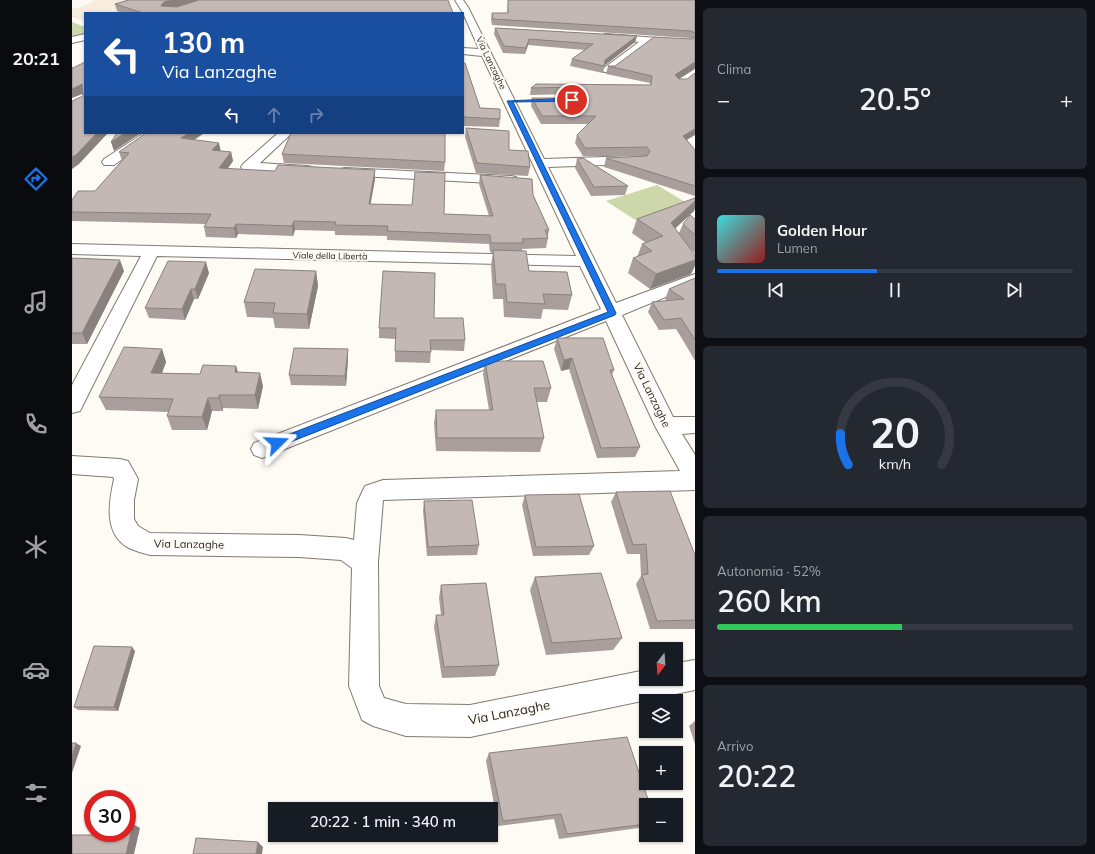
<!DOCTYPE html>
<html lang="it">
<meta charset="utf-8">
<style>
body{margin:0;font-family:Mulish,sans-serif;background:#242831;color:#f1f3f6;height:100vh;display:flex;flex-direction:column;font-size:15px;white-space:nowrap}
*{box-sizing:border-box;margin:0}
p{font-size:13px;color:#9ea1a6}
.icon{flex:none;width:22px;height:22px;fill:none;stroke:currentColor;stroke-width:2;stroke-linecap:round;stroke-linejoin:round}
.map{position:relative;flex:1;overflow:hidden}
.panel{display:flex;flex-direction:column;gap:8px;padding:8px;background:#0d0f14;width:400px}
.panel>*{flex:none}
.banner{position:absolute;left:12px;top:12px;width:380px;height:122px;border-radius:0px;box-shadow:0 1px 3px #0004;background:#1a4fa0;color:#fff;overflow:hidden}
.needle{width:26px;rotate:197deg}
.tools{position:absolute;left:567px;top:642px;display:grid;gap:8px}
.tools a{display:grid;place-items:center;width:44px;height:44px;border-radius:0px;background:#171b24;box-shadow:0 1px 3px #0004;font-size:20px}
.speed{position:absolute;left:12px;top:790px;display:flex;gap:8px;font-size:20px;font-weight:700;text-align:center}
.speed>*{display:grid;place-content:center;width:52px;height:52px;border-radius:50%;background:#171b24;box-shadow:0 1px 3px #0004;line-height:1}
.speed .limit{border:6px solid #d22;background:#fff;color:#111}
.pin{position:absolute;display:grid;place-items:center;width:34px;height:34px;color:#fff;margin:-17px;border:2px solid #fff;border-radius:50%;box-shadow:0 1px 4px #0007}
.me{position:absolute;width:44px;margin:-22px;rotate:69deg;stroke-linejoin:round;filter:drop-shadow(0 0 3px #0008)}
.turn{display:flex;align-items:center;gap:14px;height:84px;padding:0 12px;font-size:18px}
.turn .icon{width:52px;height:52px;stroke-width:2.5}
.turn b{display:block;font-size:28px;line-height:34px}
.lanes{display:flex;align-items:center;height:38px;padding:0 12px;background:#0003;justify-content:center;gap:20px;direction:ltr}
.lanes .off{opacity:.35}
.big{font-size:30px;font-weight:600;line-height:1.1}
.panel .card{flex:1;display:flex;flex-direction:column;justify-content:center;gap:6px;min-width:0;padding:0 14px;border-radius:6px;background:#242831}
.panel .dial{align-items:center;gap:0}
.dial svg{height:104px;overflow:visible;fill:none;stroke:#363941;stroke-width:7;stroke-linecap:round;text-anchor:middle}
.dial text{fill:#f1f3f6;stroke:none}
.song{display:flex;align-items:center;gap:12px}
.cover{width:48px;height:48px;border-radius:6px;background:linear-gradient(135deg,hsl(180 70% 55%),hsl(0 70% 35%))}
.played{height:4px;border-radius:2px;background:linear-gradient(90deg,#1a73e8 45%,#363941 45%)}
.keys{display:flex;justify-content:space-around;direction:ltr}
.heat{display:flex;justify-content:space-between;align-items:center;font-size:22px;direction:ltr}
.charge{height:6px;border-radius:3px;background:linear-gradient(90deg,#34c759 52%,#363941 0)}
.trip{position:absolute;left:196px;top:802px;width:230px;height:40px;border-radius:0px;background:#171b24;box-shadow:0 1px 3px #0004;font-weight:600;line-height:40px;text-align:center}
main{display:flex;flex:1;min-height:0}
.tabs{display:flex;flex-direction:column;width:72px;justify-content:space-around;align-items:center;background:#090b0e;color:#9ea1a6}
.tabs .icon{width:28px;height:28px}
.tabs .on{color:#1a73e8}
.tabs b{font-size:18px;color:#f1f3f6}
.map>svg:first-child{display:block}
</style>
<main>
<nav class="tabs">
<b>20:21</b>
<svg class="icon on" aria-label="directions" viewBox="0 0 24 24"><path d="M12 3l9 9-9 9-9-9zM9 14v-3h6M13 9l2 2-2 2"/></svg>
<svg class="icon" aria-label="music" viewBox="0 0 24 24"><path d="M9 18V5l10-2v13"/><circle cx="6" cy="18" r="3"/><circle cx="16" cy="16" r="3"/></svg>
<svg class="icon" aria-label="phone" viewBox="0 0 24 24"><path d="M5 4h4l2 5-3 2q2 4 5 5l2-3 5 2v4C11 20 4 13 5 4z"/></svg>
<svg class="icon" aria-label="climate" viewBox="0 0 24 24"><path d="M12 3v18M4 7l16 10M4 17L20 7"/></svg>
<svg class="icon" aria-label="car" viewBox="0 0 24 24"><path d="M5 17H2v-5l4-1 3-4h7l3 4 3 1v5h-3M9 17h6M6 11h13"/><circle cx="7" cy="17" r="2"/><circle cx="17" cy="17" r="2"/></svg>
<svg class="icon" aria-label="filters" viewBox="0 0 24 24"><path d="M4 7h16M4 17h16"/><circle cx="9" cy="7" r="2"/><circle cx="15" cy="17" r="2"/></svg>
</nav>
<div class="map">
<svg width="623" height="854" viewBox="0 0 623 854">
<rect width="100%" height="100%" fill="#fefaf4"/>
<path fill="#f8ecdc" d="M23,0H129L85,13H13V22L0,17V9L12,6Z"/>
<path fill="#ccd8a9" d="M0,22L13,27V34L0,38Z
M585,185L623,208L571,225L534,201Z"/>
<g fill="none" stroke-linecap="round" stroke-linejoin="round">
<defs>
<path id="minor" d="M383,0H391L396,7L472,159L563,156L568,157L570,160L568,163L563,164L476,167L544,303L623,274V285L550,315L601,417H623V433L610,434L623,455V490L311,500L306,562L307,686L312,698L334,704L398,705L574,670V679H604V663L623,660V690L398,737L334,736L301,726L290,720L277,686L280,568L269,560L227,557L78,555C71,553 63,551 57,548C31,534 37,502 42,479L41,477L0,474V456L48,459L56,461L66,479L62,500V519L66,526L78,533L227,535L274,538L282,540L285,503L293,486L311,480L608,471L583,426L534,321L198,455L190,458L182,455L179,449L182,443L529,309L508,266L85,256L11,405L8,411L0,413V385L69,256L0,254V244L504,256L410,56L391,54V48L407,49L391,13Z
M13,34V40L0,43V37Z
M534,34L586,38L587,40L586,42H579L540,72H532L531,70L532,68L567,42L531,39L529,37L531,35Z
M623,69V77L612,85H604L602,83L604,81Z
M72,133H87L42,165H32L30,162L32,159Z
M206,133H220L188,163L235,166L240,167L242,170L240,173L235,174L171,170L169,167L171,164Z
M273,168L439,176L444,177L446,180L444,183L439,184L268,175L266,172L268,169Z"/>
</defs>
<use href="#minor" stroke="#807a71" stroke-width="2"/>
<use href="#minor" fill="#fff" fill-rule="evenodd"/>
</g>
<path fill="#a99e9b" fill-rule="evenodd" d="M53,0H376L381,13H52L45,11L43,4L55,1ZM123,1L105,7H102Z
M436,0H623V68L607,79L615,140L623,150V196L532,167L534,158L573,156H511L503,143L505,135L516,124H469L459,106L460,98H502L503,97L500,94L458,95L459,88L578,85V83L534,74L536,66H543L620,39L617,38L420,25L419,19L420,13H435Z
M423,28L565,36L563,42L532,66L531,73L498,66L500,59L513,50L456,45L453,54L431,53L422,34Z
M391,63L408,108L428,119L427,127L391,126Z
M394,128L437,150L458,167L456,176L404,173L393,137Z
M74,133H132L122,140L148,151L159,152L161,161L155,169L203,171L303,170V179L298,204L372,214L417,216L407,184L408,175L461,195L477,230L476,236V238L474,248L450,249V251L457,271L500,295L496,310L471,309L469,319L432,317L431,299H421L419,265L421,253L418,252L417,244L315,240V236L263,235V231L223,230L221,236L166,234L164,238L134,237L132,227L134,224L0,221V200L23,191L50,161L47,152Z
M210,154L373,162L372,171L212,163Z
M505,159L556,186L553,195L519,196L503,168Z
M622,211L603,228L607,233L611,224L623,219V253L617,247L619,274L578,289L556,273L561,258L565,257L570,244L574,243L560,233L565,219Z
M0,258L52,271L15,344H0Z
M244,271L246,286L237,329L203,328L201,318L175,317L172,302Z
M137,273L126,299H122L113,320L77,318L73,308Z
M623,278V361L618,352L604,329L587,330L576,312L580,302L595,301L593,299L597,289Z
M362,318L393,340L392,351L359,350L358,363L323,362V339L307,338V328Z
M485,338L542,370L540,375L568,447L563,457L525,458L497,369L489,371L482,349Z
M90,349L94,362L90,373L128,374L164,366L166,373L191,386L186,409L151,408V411H140L135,430H100L95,416L97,412L34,410L27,397Z
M276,359L274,386L219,385L217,375Z
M413,361L479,388L475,402H464L472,438L468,452L364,451L362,423L364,410H417L411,374Z
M544,492L623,555V629H578L564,584L569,576L568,554H555L539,502Z
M453,495L522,546L517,555L461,556L450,505Z
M352,501L407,545L405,555L355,556L351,511Z
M463,577L550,638L541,650L474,655L458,590Z
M369,585L427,665L423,676L370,678L362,627L364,615H369L367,598Z
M63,651L46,711L6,710L2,707Z
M623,721V744L617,726Z
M417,753L574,805V827L487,839L482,819L426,826L414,761Z"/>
<path fill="#89817e" d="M101,0H127L94,10L89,6L92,2Z
M565,36L563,42L532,66L533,60Z
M457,39L456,45L453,54L454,48Z
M623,62V68L600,83L603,75Z
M10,84L13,93L0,98V89Z
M623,129V135L608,144L611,136Z
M25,133H36L7,164L0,169V157Z
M53,133H69L42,151L39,142Z
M117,133H132L112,147L109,138Z
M147,143L149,152L140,150Z
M159,152L161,161L149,178L147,168Z
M303,170V179L297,213V204Z
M623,201V209L622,211L594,237L599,223Z
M222,221L223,230L221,236L220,226Z
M164,224L166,234L164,238L162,228Z
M48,260L52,271L15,344L10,333Z
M623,260V266L619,274L578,289L584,274Z
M134,262L137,273L126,299L123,289Z
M244,271L246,286L237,329L235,314Z
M119,289L122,299L113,320L110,309Z
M90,349L94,362L85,386L79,373Z
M276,349V359L274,386L273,376Z
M500,358L497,369L489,371L492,360Z
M164,366L168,379L163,372Z
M188,373L191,386L186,409L183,395Z
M147,395L151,408V411L147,398Z
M136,398L140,411L135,430L130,417Z
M60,647L63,651L46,711L42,707Z
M4,743L9,746L0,773V757Z
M61,824L68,828L62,854H54Z
M186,842L191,847L190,854H184Z"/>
<path fill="#c4b8b4" stroke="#89817e" d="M57,0H101L92,2L89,6L105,7L127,0H376L381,13H71L43,4Z
M436,0H623V33L619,31L421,19L420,13H436Z
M423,28L565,36L533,60L532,66L500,59L521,44L457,39L454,48L432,46Z
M582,37L619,39L623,37V62L603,75L607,79H615L623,73V129L611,136L623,150V186L534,158L575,156L578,151L575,147L513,148L505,135L524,116H470L460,98H502L509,94V91L502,87L459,88L464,84L579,85L580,76L536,66H543Z
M13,62V133H25L4,155L0,157V101L11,96L10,84L0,89V67L1,68Z
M391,63H393L408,108L428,109V119L391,117Z
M394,128L437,131V150L456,151L458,167L405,163Z
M45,133H53L39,142Z
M74,133H117L109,138L147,143L140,150L159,152L147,168L203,171L206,165L303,170L297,204L340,205L343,172L373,173L372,214L421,216L408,175L460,179L461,195L477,230H473L476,238L450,239L451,243H419L418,235L315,231L316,226L263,225L264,222L222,221L220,226L164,224L162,228L132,227L139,214L0,212V200L6,191H23L57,153L47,152Z
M219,133H373V162L210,154Z
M511,158L556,186L522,187L505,159Z
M623,198V201L599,223L623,255V260L584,274L561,258L580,251L570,244L591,236L565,219Z
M618,215L623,219V235L611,224Z
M421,250L454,251L457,271L495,272L500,295L471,294L473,304L435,302L433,284H424Z
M0,258L48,260L10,333H0Z
M96,261L134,262L123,289H119L110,309L73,308Z
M183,269L244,271L235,314L201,313L203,303L172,302Z
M311,271L363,273L362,318H391L393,340H358L359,352L323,351L324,328H307Z
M623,278V340L609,318L592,320L580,302L612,299L597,289Z
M485,338H531L542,370H538L568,447L529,448L500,358L492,360Z
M52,347L90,349L79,373L128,374L131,365L164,366L163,372L188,373L183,395H147V398H136L130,417L95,416L101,399L27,397Z
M222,348L276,349L273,376L217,375Z
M413,361H471L479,388H462L472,438H365L364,410H421Z
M598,491L623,555V620L585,621L570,575L576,574L574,544L561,545L544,492Z
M507,494L522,546L464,547L453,495Z
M400,500L407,545L356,547L352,501Z
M529,573L550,638L480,643L463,577Z
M414,583L427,665L372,667L364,615H372L369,585Z
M22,646L60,647L42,707H2Z
M555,737L578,805H574V824L495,834L489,814L431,821L417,753Z
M0,743H4L0,757Z
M55,824H61L54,854H0V835H23V833H55Z
M124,838L186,842L184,854H121Z"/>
<path fill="#1a73e8" stroke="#114b97" d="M500,98L502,101L441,102L544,313L543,315L208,446H202V440L536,312L435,101Z"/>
<g text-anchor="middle" stroke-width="4" stroke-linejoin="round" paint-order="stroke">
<g font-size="9" fill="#292723" stroke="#fefaf4">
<text transform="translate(419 63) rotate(64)" y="3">Via Lanzaghe</text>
<text transform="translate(258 256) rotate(1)" y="3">Viale della Libertà</text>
</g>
<g font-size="11" fill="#292723" stroke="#fefaf4">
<text transform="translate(580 395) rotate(64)" y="4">Via Lanzaghe</text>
<text transform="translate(117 544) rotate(1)" y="4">Via Lanzaghe</text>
</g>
<g font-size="13" fill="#292723" stroke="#fefaf4">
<text transform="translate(437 712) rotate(-11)" y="5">Via Lanzaghe</text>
</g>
</g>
</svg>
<div class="tools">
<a><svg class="needle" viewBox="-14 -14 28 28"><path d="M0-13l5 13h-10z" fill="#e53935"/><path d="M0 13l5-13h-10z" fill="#9ea1a6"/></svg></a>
<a><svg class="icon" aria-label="layers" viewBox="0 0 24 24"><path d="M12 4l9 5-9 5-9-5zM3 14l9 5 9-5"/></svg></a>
<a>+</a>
<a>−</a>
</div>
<div class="speed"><div class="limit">30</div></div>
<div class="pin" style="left:500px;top:100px;background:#d93025"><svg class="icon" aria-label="arrive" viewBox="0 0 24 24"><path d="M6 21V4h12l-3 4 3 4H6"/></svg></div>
<svg class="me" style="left:205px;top:443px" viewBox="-20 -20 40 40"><path d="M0-17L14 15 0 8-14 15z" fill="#1a73e8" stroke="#fff" stroke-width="4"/></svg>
<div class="trip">20:22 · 1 min · 340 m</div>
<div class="banner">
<div class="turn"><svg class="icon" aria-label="left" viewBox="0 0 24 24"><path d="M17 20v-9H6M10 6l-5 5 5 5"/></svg><div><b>130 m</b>Via Lanzaghe</div></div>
<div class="lanes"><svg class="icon" aria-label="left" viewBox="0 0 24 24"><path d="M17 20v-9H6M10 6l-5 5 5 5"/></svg><svg class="icon off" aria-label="ahead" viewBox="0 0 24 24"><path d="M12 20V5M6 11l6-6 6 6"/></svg><svg class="icon off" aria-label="right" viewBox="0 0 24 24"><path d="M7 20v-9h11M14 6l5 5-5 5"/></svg></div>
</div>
</div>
<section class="panel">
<div class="card"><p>Clima</p>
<div class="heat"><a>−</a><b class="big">20.5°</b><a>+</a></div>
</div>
<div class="card">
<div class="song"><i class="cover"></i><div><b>Golden Hour</b><p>Lumen</p></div></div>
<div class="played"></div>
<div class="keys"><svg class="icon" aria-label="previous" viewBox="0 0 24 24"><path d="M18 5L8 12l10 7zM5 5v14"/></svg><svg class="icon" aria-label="pause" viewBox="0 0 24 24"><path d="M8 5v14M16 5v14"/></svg><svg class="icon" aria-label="next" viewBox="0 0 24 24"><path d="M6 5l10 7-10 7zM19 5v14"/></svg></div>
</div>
<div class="card dial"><svg viewBox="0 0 100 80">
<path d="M14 69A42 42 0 1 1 86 69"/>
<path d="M14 69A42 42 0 0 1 8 45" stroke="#1a73e8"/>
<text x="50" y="56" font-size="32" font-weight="700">20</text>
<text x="50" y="72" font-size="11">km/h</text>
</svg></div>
<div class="card"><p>Autonomia · 52%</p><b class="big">260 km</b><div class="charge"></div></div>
<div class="card"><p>Arrivo</p><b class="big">20:22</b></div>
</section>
</main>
